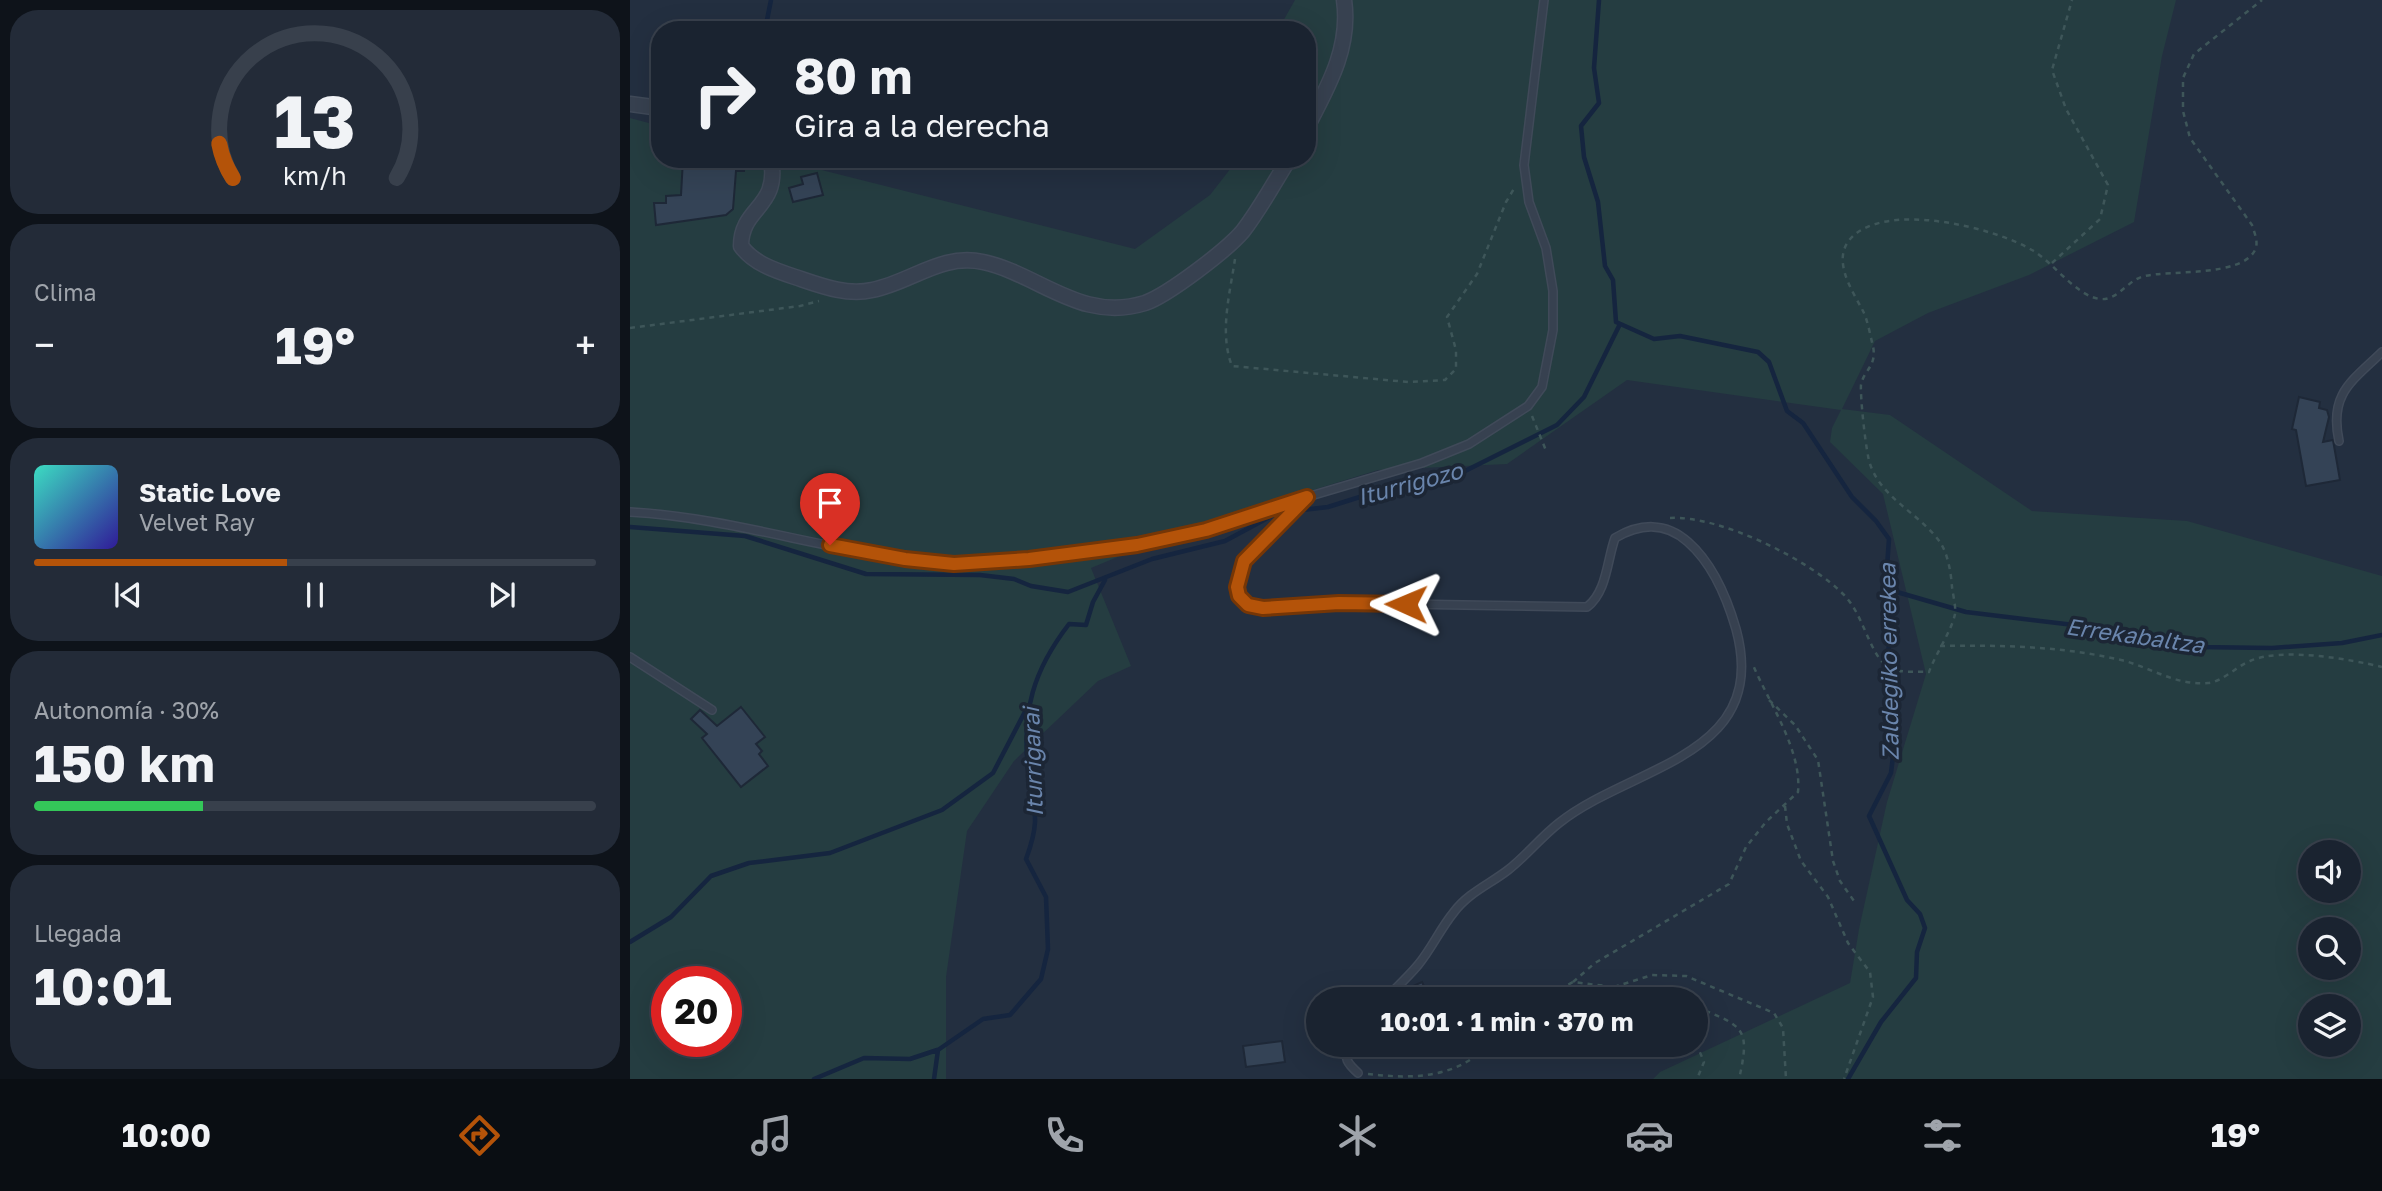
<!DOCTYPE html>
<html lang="es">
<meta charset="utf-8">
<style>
body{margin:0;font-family:"Golos Text",sans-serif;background:#232b38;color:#f1f3f6;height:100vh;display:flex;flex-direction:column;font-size:26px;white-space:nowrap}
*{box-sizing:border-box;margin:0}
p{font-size:23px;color:#9fa4ab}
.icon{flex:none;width:38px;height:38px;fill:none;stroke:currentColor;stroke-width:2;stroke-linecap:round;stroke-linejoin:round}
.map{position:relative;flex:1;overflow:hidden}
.sheet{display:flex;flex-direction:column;gap:10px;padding:10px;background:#0e131a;width:630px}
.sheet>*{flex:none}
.top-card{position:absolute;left:21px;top:21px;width:665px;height:147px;border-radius:28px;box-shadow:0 7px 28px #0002,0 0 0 2px #38404c;background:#1a2330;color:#f1f3f6;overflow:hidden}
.fabs{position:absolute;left:1668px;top:840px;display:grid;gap:14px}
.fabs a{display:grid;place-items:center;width:63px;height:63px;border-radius:50%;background:#1a2330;box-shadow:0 7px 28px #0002,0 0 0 2px #38404c;font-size:35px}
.speed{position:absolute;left:21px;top:966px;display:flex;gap:14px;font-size:35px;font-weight:700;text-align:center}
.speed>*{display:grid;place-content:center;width:91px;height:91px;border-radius:50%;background:#1a2330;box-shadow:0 7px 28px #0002,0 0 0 2px #38404c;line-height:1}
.speed .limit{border:10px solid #d22;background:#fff;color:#111}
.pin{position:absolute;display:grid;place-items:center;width:60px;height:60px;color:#fff;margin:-72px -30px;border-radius:50% 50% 50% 0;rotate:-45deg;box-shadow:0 0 7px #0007}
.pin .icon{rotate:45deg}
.me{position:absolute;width:77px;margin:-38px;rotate:271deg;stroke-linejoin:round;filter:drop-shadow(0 0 5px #0008)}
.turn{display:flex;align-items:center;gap:24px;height:147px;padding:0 28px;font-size:32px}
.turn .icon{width:91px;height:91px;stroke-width:2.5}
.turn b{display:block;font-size:49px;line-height:60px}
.big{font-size:52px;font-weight:700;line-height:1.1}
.sheet .card{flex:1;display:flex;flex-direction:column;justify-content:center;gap:10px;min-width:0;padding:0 24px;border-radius:28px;background:#232b38}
.sheet .dial{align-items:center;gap:0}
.dial svg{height:182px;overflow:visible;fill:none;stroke:#38404c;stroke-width:7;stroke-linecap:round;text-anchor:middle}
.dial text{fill:#f1f3f6;stroke:none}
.song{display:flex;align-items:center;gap:21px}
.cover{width:84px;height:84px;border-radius:10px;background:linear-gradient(135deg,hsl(170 70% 55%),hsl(250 70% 35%))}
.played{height:7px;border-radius:4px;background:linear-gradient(90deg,#b45309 45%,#38404c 45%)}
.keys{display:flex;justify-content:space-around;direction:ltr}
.heat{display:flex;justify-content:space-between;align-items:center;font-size:38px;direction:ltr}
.charge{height:10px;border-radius:5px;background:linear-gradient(90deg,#34c759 30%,#38404c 0)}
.trip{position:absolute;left:676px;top:987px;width:402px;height:70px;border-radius:35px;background:#1a2330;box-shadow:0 7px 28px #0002,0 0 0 2px #38404c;font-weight:700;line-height:70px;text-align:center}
.tab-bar{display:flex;height:112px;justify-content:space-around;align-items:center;background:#0a0e13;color:#9fa4ab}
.tab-bar .icon{width:49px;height:49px}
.tab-bar .selected{color:#b45309}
.tab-bar b{font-size:32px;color:#f1f3f6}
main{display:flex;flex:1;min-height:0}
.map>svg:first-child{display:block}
</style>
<main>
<section class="sheet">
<div class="card dial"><svg viewBox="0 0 100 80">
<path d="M14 69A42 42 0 1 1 86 69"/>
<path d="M14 69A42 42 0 0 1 8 54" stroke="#b45309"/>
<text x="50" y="56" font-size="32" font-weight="700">13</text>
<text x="50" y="72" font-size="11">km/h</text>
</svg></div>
<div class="card"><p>Clima</p>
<div class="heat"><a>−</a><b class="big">19°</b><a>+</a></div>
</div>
<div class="card">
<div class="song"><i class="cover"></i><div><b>Static Love</b><p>Velvet Ray</p></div></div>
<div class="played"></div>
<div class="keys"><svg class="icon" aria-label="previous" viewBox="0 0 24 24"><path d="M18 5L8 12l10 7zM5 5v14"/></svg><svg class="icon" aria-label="pause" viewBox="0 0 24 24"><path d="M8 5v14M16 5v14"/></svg><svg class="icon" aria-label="next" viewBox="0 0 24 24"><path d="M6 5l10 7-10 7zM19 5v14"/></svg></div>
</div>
<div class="card"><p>Autonomía · 30%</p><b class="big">150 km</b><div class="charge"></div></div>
<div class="card"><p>Llegada</p><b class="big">10:01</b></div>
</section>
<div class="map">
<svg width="1752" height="1079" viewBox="0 0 1752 1079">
<rect width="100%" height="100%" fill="#232f40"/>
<path fill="#253d41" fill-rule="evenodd" d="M665,0H1546L1532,56L1504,222L1399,275L1298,313L1245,341L1212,409L1260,415L1402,511L1557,521L1752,576V1079H1023L1030,1072L1220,983L1229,929L1257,802L1296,674L1253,494L1200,442L1202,428L1211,410L997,380L877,464L748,470L550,531L461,568L501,666L468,681L384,761L337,831L316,977V1079H0V118L30,126V159H148L505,249L580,195L608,159H677V30H648ZM1680,852H1718V891H1680ZM1680,929H1718V968H1680ZM37,982H96V1041H37ZM1680,1006H1718V1045H1680Z"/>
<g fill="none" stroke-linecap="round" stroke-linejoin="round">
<path stroke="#15253f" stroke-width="4.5" d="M969,0L964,68L969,103L951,126L954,157L968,202L975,266L983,280L986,322L1024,339L1050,336L1128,352L1139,362L1157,411L1173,423L1222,497L1246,521L1259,539L1257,567L1263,606L1256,674L1264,748L1261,773L1239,816L1277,900L1290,914L1295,928L1287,952L1286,978L1251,1022L1218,1079
M135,30L141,0
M0,527L115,536L236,574L350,575L384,579L401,586L438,592L522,559L595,541L647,513L698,507L771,484L823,477L927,425L954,397L990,324
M1260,590L1336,612L1444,625L1486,635H1527L1566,647L1642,648L1712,643L1752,635
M0,942L41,917L81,876L119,863L200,853L312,810L363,773L398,706
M184,1079L234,1058L280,1059L307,1050
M304,1079L308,1050L353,1019L380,1015L411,979L418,949L416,897L396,859C412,816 403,810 398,770C392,710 403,671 439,624L456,625L463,602L475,580"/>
</g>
<path fill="#344356" stroke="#1e2837" stroke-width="2" d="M53,159H115L114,171H106L103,209L96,215L26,225L24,203H36V196L51,195Z
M187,173L193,195L163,202L159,188L173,184L171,177Z
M1669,397L1690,402L1689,408L1697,410L1699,417L1693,442L1703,440L1710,480L1676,486L1666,430L1662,429Z
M111,707L135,737L126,744L132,751L129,754L138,766L111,787L72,738L77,734L61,719L70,710L87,726Z
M792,982L800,999H763L772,991Z
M652,1041L655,1062L616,1067L613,1046Z"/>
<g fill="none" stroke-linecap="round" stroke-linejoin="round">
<defs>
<path id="lane" d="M1709,441C1699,394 1721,382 1752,352
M0,512C94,517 184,547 276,559C404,576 555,536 676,498
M0,657L82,710
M755,999C766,988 778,977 788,965C802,948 810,929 824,912C838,893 860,884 878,870C896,856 911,837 929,823C1002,765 1141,757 1106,629C1097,598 1083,564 1058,542C1036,522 1010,523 985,538C977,560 977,592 957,607L709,603L633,608L618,605L609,596L607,587L614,561L677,497L792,463L839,444L898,406L912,387L923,330V291L916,248L899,202L894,165L914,0
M718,1045C714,1059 717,1063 728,1073"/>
<path id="street" d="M0,104L30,108
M677,127C698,87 721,47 714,0
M141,159C150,209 111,206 111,246C123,263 144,270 165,277C189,285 216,296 242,290C282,282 311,253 353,262C409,274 451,323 515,303C538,295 597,250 613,231C630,209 644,183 659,159"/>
</defs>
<use href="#lane" stroke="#404a59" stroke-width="10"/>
<use href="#street" stroke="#404a59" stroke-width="17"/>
<path stroke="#3e5659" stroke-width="2.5" stroke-dasharray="5 5" stroke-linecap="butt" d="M605,259C600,293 589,333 602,366L778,382L815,380L826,369V350L817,317L847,274L876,202L885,187
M1422,263L1470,219L1478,185L1436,109L1422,70L1442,0
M0,328L170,306L189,301
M902,416L917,453
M1040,518C1089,515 1181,560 1215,596C1233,615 1239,651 1256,666C1267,674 1286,671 1299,672C1305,655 1322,630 1325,614C1326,606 1323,595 1322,587C1321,573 1318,554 1310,542C1289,513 1252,499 1240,464C1236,453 1230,396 1231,385C1234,369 1247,367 1243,346C1240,335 1238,321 1233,311C1222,290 1201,260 1221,238C1256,201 1363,227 1402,250C1423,262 1446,296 1470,299C1488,301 1498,279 1515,276C1540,270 1612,277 1625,250C1629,242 1624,232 1622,225L1560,138L1553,111V78L1564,54L1632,0
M1310,646C1371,645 1431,646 1491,660C1520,667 1546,686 1578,683C1592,682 1607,666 1620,661C1652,647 1719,659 1752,667
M1139,700L1165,725L1188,760L1203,861L1210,881L1224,901
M1155,806L1157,824L1171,861L1198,897L1218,943L1240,972L1243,997L1214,1079
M943,982L965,963L1099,884L1116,847L1136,822L1168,792C1172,750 1139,703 1123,665
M984,987L1022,975L1056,976L1144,1013L1153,1028L1156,1079
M987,988L1035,999
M912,999L943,982L984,987L1005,999
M1066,1007C1113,1026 1121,1027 1109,1079
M1066,1043L1074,1062L1067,1079
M738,1074C781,1079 826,1079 858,1045"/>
<use href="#lane" stroke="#374150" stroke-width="7"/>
<use href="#street" stroke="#374150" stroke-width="14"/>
</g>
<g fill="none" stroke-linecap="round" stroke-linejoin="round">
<defs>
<path id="route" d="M200,545L275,559L324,564L399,559L507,545L576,530L677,497L614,561L607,587L609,596L618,605L633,608L709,603L776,604"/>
</defs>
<use href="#route" stroke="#753606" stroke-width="18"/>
<use href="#route" stroke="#b45309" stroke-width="12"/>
</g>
<g text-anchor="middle" stroke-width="7" stroke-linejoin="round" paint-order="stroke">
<g font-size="23" font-style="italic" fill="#6a85ac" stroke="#1c2635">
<text transform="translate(780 484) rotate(-15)" y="8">Iturrigozo</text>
<text transform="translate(1505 636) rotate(8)" y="8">Errekabaltza</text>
<text transform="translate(1259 662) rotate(-91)" y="8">Zaldegiko errekea</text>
<text transform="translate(403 762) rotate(-92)" y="8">Iturrigarai</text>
</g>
</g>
</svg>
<div class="fabs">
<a><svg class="icon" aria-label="sound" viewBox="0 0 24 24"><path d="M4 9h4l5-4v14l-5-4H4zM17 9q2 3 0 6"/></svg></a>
<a><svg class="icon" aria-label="search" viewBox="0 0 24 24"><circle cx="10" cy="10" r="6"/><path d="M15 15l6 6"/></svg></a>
<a><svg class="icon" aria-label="layers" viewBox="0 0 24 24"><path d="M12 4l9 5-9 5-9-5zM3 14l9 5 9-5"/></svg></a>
</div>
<div class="speed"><div class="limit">20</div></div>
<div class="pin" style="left:200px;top:545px;background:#d93025"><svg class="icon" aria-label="arrive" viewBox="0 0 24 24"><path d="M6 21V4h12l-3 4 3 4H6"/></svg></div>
<svg class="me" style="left:776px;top:604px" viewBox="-20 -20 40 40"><path d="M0-17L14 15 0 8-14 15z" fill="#b45309" stroke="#fff" stroke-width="4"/></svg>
<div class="trip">10:01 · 1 min · 370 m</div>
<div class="top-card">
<div class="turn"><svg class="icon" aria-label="right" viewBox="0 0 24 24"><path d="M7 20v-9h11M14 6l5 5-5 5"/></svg><div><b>80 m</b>Gira a la derecha</div></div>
</div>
</div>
</main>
<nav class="tab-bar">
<b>10:00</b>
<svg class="icon selected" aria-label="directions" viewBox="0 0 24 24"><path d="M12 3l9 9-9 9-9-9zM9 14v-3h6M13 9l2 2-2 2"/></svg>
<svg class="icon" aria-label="music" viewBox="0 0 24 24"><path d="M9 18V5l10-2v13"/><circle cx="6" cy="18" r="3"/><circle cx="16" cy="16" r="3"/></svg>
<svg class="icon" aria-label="phone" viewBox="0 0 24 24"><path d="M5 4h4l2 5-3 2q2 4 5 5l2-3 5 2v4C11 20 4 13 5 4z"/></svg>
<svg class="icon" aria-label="climate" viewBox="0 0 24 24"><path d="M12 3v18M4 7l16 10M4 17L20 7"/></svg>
<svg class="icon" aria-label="car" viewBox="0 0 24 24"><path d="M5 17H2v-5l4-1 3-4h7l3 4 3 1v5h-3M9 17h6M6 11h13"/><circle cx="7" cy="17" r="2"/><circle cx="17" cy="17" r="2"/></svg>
<svg class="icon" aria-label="filters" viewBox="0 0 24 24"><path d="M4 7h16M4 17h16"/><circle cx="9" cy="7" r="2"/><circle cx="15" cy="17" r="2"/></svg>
<b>19°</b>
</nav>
